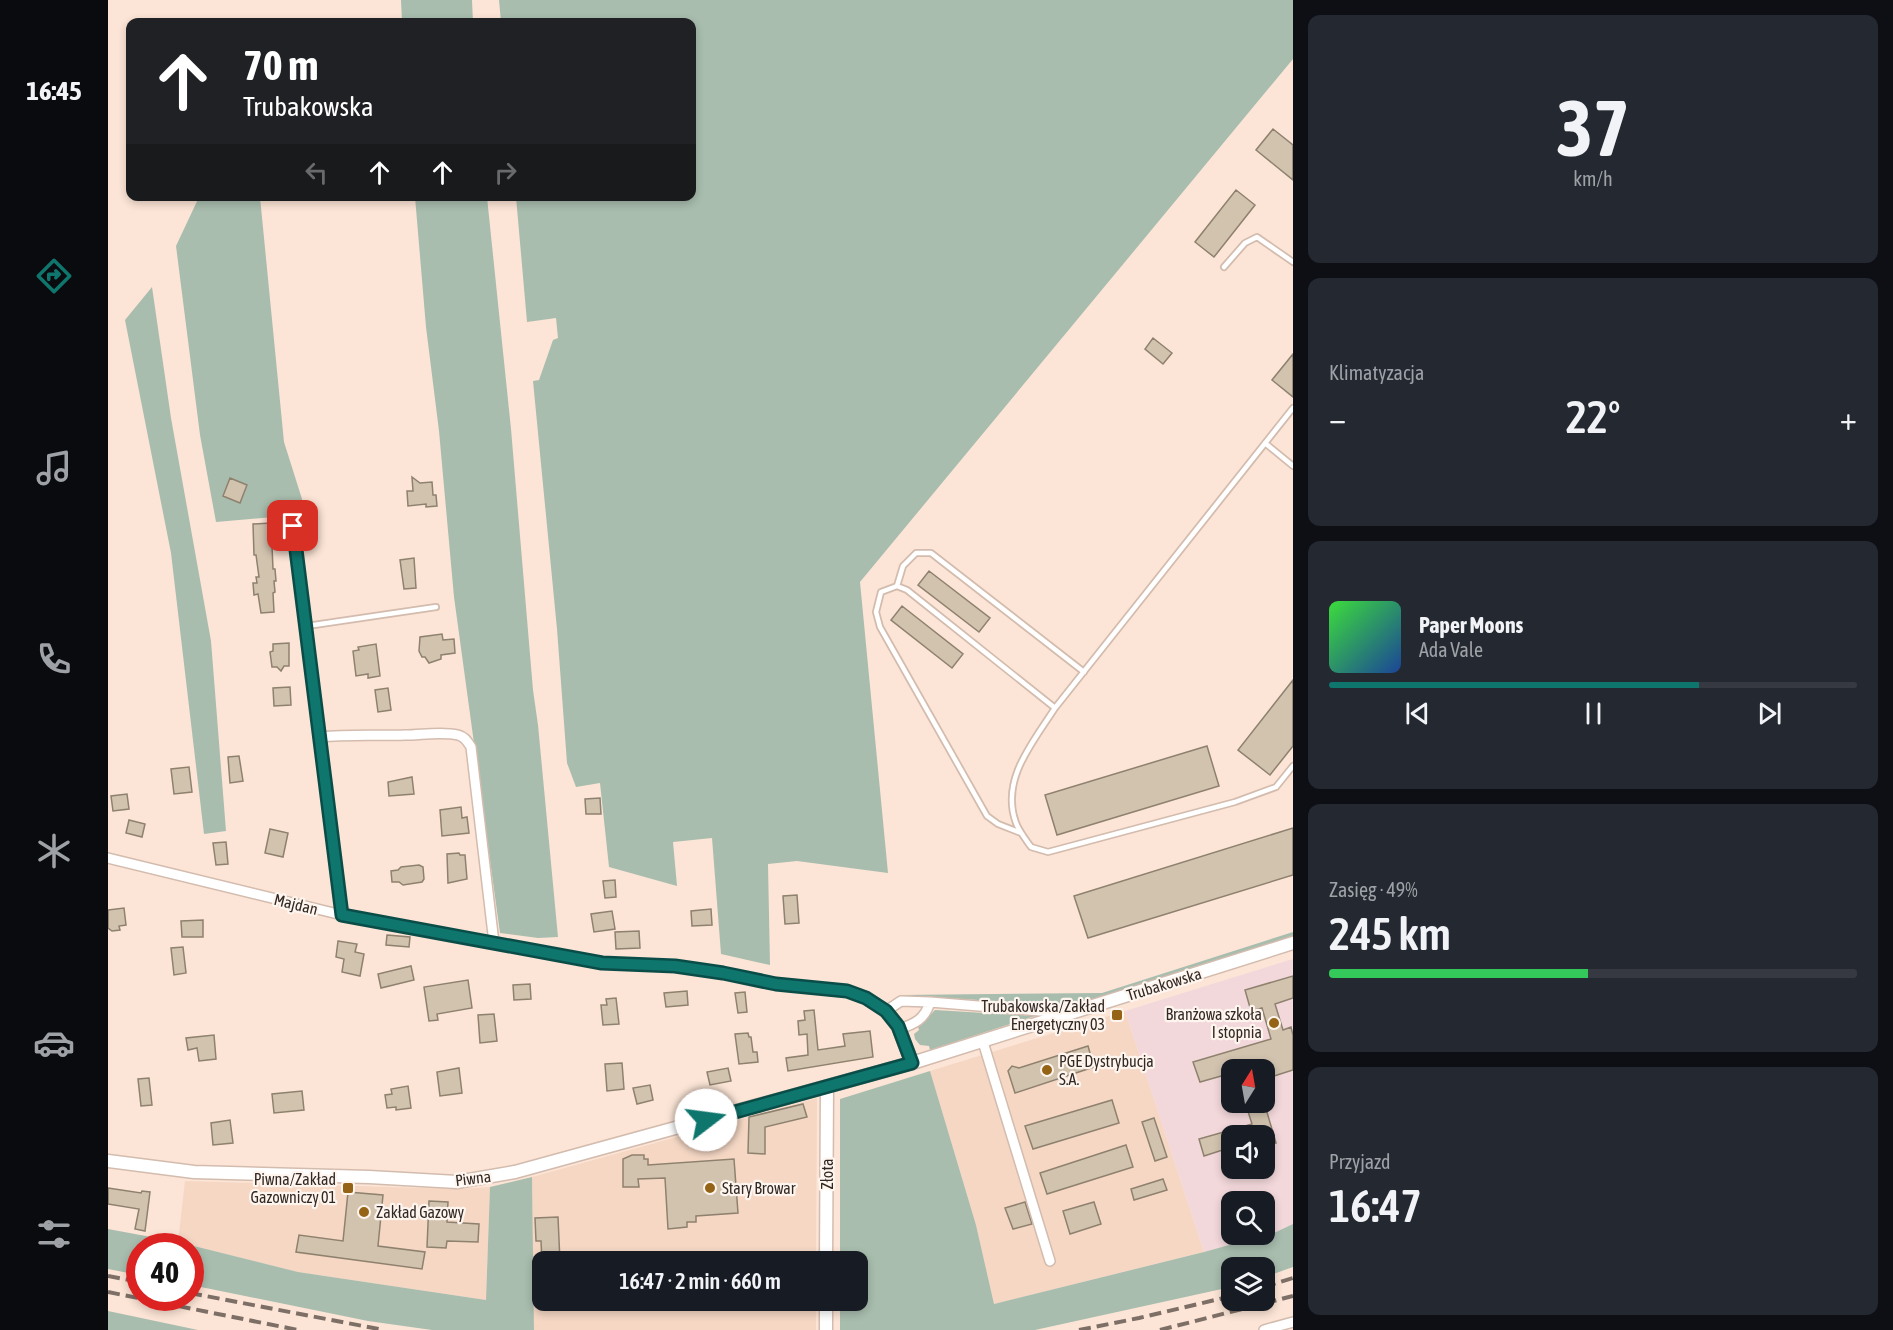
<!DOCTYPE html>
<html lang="pl">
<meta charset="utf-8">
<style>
body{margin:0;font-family:"Asap Condensed",sans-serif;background:#242831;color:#f1f3f6;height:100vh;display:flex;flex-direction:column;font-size:22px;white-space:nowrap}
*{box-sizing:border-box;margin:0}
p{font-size:20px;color:#9ea1a6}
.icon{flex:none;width:33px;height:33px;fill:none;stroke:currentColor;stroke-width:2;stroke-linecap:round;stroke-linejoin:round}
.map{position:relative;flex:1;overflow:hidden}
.drawer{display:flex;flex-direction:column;gap:15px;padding:15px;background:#0d0f14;width:600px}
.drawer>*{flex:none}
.guide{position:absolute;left:18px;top:18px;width:570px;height:183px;border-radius:12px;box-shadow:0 3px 9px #0003;background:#202124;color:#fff;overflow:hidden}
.needle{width:39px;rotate:11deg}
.controls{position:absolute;left:1113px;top:1059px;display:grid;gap:12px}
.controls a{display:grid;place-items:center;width:54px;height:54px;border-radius:12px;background:#171b24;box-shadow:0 3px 9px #0003;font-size:30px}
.speed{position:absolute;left:18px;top:1233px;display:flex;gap:12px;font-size:30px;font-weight:700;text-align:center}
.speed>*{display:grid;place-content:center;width:78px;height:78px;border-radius:50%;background:#171b24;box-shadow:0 3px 9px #0003;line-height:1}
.speed .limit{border:9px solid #d22;background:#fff;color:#111}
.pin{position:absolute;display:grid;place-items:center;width:51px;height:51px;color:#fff;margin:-26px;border-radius:12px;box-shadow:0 3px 9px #0006}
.me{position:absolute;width:66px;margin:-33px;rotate:75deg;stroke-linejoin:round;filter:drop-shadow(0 0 4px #0008)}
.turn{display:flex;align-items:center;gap:21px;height:126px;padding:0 18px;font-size:27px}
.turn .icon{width:78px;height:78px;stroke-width:2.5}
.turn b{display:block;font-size:42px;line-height:51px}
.lanes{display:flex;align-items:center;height:57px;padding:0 18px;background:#0003;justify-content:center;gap:30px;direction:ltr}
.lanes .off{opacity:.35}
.big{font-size:45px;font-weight:600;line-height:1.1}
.drawer .tile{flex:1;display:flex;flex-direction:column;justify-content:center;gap:9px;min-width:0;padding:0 21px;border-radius:12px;background:#242831}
.drawer .dial{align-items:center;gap:0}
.dial b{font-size:78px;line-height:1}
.song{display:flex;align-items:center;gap:18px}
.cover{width:72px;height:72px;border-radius:9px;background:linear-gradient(135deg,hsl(120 70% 55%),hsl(220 70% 35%))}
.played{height:6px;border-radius:3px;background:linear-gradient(90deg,#0f766e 70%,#363941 70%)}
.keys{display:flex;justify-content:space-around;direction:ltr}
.heat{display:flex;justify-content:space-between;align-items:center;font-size:33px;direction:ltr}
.charge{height:9px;border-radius:4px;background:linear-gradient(90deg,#34c759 49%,#363941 0)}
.trip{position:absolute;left:424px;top:1251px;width:336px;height:60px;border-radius:12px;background:#171b24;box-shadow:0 3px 9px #0003;font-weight:600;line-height:60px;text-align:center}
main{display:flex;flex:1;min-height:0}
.dock{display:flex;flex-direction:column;width:108px;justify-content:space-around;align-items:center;background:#090b0e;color:#9ea1a6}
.dock .icon{width:42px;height:42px}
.dock .current{color:#0f766e}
.dock b{font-size:27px;color:#f1f3f6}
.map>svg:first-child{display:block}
</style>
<main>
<nav class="dock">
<b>16:45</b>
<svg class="icon current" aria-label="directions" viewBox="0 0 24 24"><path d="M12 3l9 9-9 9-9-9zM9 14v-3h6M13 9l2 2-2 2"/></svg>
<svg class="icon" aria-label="music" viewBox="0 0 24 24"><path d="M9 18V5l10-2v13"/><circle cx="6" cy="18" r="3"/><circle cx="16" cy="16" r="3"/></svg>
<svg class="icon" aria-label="phone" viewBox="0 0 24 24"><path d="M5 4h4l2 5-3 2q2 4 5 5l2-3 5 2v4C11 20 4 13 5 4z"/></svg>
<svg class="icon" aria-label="climate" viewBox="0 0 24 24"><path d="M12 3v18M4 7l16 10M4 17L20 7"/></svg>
<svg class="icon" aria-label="car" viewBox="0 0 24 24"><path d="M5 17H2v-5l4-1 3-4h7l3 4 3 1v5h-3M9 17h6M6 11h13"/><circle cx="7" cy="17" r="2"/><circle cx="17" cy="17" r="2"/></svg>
<svg class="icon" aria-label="filters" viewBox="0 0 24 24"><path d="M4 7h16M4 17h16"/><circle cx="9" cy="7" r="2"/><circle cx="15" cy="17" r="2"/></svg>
</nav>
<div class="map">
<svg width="1185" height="1330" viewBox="0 0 1185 1330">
<rect width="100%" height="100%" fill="#fce5d6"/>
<path fill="#f5d7c4" d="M1017,1011L1096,1252L886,1304L868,1225L822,1071Z
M709,1098L708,1261L435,1262V1300L708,1301V1330H426L424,1177Z
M77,1181L351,1189L382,1187L378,1300L190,1272L70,1242Z"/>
<path fill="#f3d8db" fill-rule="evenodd" d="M1185,959V1224L1168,1232L1096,1252L1017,1011ZM1124,1070H1156V1102H1124ZM1124,1136H1156V1168H1124ZM1124,1202H1156V1234H1124Z"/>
<path fill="#a8bdae" d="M293,0H364L365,22H294Z
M391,0H1185V59L752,582L780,873L689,861L660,864L662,965L613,954L604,838L565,842L569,886L501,867L492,783L468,787L459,763L449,629L425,381L431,380L445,340L450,338L448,318L419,322L408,197L584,196V22H393Z
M91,197H152L176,442L194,499L195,512L176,516L108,522L92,435L68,246Z
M307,197H379L403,429L425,690L430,725L450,937L430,938L392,933L346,597L331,431L318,327Z
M44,287L63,418L103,641L118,831L96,834L63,553L17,320Z
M1185,932V937L963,1006L791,995L994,993Z
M827,1010L927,1016L822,1050L821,1046L812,1045L807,1039L806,1034L811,1030L810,1027Z
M822,1071L868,1225L886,1304L1096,1252L1168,1232L1185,1224V1267L1157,1277L1156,1268H1124L1123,1287L927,1330H732V1301L750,1300V1262L732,1261V1099Z
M424,1177L426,1330H324L260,1321L83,1285L82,1246H32L31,1275L0,1269V1229L70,1242L190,1272L378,1300L382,1187Z
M0,1311L90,1330H0Z"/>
<path fill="#d2c3af" stroke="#8e816e" stroke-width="1.5" d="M1165,129L1185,145V180L1148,150Z
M1128,190L1147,205L1106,257L1087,242Z
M1045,338L1064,353L1055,364L1037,349Z
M1185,354V397L1164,380Z
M304,477L312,483L324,482L325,495H328L329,506L318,507V504L300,506L299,491H305Z
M122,478L139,485L132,503L115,496Z
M163,523L165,569H167L168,581H166L167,592L165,593L166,612L153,613L150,594L146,595L145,583H149L148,577H151L148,555H146L145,524Z
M306,558L308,588L296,589L292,560Z
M821,571L882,618L871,632L810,585Z
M794,606L855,654L844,668L783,620Z
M334,634L335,640L346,639L347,653L333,655V659L321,663L317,657H314L311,651L312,637Z
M181,643V666H176L173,671L169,667H164L162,652L165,651V644Z
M268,644L272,676L260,678V674L248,676L245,651L251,650L250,647Z
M1185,680V746L1162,775L1130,750Z
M182,687L183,705L166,706L165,688Z
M280,688L283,710L270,712L267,690Z
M1099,746L1111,786L949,835L937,795Z
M131,756L135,781L122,783L120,757Z
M81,767L84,792L66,794L63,769Z
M304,777L306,794L281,796L280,782Z
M19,794L21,809L5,811L3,796Z
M492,798L493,814H478L477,799Z
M353,807L354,818L359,817L361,833L334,836L332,810Z
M21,820L37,824L34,837L18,833Z
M1185,828V875L980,938L966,896Z
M162,829L180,833L175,857L157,853Z
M118,842L120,864L108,865L105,843Z
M351,853L352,855H357L359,879L340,883L339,854Z
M311,865L315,867L316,879L314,882L295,885L291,882H284L283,871L290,870L293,867Z
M507,880L508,897L497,898L495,881Z
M689,895L691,923L677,924L675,896Z
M16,908L18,925L11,926L12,930L4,931L0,928V910Z
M603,909L604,925L584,926L583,911Z
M504,911L507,929L486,932L483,914Z
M95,920V937H74L73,921Z
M531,931L532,948L508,949L507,932Z
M279,935L302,937L301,947L278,945Z
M230,941L249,944L247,952L256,954L252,976L234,972L236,959L228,957Z
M75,947L78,973L66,975L63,948Z
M303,966L306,980L273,988L270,974Z
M1185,976V998L1167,1004L1175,1030L1183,1027L1185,1035V1070L1166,1076L1163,1064L1144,1070H1124V1073L1092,1082L1085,1062L1163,1039L1154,1008L1143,1011L1137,990Z
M360,980L364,1008L329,1014L330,1020L321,1021L316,987Z
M422,984L423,999L406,1000L405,985Z
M579,991L580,1005L558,1007L556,993Z
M637,992L639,1012L630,1013L627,993Z
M508,998L511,1024L495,1025L493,1005H499L498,999Z
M706,1010L710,1050L737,1046L735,1034L762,1031L765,1057L680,1071L678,1058L700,1055L699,1034L691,1035L690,1021L697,1020L696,1011Z
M386,1014L389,1041L372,1043L370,1015Z
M640,1033L641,1037H643L645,1052H649L650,1062L631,1064L627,1034Z
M106,1035L108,1059L91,1061L89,1048L80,1050L78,1038Z
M980,1046L986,1067L907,1093L900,1071L904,1066L911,1068Z
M514,1063L516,1089L499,1091L497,1064Z
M351,1068L354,1093L332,1096L329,1072Z
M620,1068L623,1081L602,1085L599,1072Z
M41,1078L44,1105L33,1106L30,1079Z
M542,1085L545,1100L529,1104L525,1088Z
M300,1086L303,1108L288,1110V1107L279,1108L277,1095L284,1094L283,1089Z
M194,1091L196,1110L166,1113L164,1094Z
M1004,1100L1011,1123L925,1149L917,1126Z
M1137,1102H1156L1168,1143L1156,1146V1136H1124V1147L1096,1156L1091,1139L1144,1124Z
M695,1104L699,1117L657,1127V1154L640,1153L641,1117Z
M1046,1118L1059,1157L1047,1161L1034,1122Z
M122,1120L125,1143L105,1145L103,1123Z
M1018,1145L1025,1167L939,1194L932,1173Z
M524,1155H536V1159H540V1165L626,1159L630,1213L588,1216V1222H579V1227L560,1229L557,1178L530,1179L531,1187H515V1159Z
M1055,1179L1059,1190L1026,1200L1023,1189Z
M0,1188L33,1193L34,1191L42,1192L37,1231L27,1229L31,1209L0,1204Z
M240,1192L275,1195L270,1246L317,1252L314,1269L188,1252L191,1235L235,1241Z
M321,1201L340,1202L339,1222L371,1224L370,1242L339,1241L338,1248L319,1247Z
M917,1202L924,1224L905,1229L897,1208Z
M986,1202L993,1224L962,1234L955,1211Z
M450,1217L452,1262H434L433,1241H428L427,1218Z"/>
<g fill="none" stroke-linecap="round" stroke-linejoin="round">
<defs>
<path id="service" d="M1116,267L1137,243L1149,237L1185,262
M1185,408L947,708C925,742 892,780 908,823C911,831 918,840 923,847L940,852L1127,802L1168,787L1185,766
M1157,443L1185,466
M789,586L795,566L808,553H823L976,672
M199,626L328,607
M913,833L890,824L879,816L772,627L768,612L773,592L789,586L799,590L947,708"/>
<path id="minor" d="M185,526L234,915
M212,737C241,734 269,736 297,735C313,735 334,731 350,735C357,737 359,741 363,747L386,943
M0,858L234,915L493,963L567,966L615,973L668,984L739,991L758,998L778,1011L793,1001L822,1002
M791,1029C807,1024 817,1019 822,1002L956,1013
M875,1042L942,1261
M1156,1330L1185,1322"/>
<path id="tertiary" d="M778,1011L790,1026L804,1063
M0,1161L86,1172L261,1177L349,1182L407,1172L804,1063L1185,943
M718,1262L719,1087
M718,1330V1300"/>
</defs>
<use href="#service" stroke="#d3bcae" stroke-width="8"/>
<use href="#minor" stroke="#d3bcae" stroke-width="12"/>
<use href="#tertiary" stroke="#d3bcae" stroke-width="15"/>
<use href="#service" stroke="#fff" stroke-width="4.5"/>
<use href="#minor" stroke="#fff" stroke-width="9"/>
<use href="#tertiary" stroke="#fff" stroke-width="12"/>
<path stroke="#7d6f66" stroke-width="4" stroke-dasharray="12 6" stroke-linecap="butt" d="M0,1276L32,1282
M1156,1287L1185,1278
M0,1292L190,1330
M82,1293L276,1330
M971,1330L1031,1318L1124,1296
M1052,1330L1185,1296"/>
</g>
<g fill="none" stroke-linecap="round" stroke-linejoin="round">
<defs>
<path id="route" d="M185,526L234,915L494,963L567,966L615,973L668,984L739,991L758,998L778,1011L790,1026L804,1063L598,1120"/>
</defs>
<use href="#route" stroke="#0a4d48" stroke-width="15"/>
<use href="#route" stroke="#0f766e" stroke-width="10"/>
</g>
<g fill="#956315" stroke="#fff5ef" stroke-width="2">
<rect x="1003" y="1009" width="12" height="12" rx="3"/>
<circle cx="1166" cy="1023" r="6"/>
<circle cx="939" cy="1070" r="6"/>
<rect x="234" y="1182" width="12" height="12" rx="3"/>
<circle cx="602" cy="1188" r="6"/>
<circle cx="256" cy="1212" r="6"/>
</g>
<g text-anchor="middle" stroke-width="4.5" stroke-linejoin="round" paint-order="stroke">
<g font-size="16" fill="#322924" stroke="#fff5ef">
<text transform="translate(188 904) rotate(14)" y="6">Majdan</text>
<text transform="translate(1056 984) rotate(-17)" y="6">Trubakowska</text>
<text transform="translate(719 1174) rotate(-90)" y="6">Złota</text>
<text transform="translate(365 1178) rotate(-7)" y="6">Piwna</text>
</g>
<g font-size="16" fill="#322924" stroke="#fff5ef" text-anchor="end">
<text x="997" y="1012">Trubakowska/Zakład<tspan x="997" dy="18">Energetyczny 03</tspan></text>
<text x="1154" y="1020">Branżowa szkoła<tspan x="1154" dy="18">I stopnia</tspan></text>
<text x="951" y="1067" text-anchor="start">PGE Dystrybucja<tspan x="951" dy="18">S.A.</tspan></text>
<text x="228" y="1185">Piwna/Zakład<tspan x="228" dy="18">Gazowniczy 01</tspan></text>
<text x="614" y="1194" text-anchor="start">Stary Browar</text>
<text x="268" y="1218" text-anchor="start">Zakład Gazowy</text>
</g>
</g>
</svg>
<div class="controls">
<a><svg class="needle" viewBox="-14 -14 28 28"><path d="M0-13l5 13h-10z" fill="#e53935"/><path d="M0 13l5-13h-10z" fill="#9ea1a6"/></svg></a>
<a><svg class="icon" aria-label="sound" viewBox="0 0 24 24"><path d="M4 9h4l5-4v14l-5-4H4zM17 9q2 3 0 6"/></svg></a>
<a><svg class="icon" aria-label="search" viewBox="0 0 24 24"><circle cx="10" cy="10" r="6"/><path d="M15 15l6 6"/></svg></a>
<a><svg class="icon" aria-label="layers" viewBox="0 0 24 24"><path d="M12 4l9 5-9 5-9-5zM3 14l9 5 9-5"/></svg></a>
</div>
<div class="speed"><div class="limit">40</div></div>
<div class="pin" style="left:185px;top:526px;background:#d93025"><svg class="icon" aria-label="arrive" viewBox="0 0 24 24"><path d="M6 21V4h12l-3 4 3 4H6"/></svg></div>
<svg class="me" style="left:598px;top:1120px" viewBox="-20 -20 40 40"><circle r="19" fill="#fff"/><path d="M0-13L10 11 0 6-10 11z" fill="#0f766e"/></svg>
<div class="trip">16:47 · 2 min · 660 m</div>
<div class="guide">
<div class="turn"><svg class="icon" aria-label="ahead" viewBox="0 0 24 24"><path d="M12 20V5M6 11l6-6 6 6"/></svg><div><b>70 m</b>Trubakowska</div></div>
<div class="lanes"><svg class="icon off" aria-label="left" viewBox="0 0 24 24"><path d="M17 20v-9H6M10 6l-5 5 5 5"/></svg><svg class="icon" aria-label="ahead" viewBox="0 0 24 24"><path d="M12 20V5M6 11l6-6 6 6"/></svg><svg class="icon" aria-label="ahead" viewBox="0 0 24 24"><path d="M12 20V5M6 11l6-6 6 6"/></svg><svg class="icon off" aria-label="right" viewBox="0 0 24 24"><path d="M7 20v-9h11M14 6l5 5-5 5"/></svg></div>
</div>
</div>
<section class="drawer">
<div class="tile dial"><b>37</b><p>km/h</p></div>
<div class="tile"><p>Klimatyzacja</p>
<div class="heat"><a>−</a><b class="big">22°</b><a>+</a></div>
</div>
<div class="tile">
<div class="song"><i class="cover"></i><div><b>Paper Moons</b><p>Ada Vale</p></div></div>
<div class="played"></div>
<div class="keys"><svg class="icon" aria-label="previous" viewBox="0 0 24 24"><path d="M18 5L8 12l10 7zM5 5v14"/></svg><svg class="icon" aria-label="pause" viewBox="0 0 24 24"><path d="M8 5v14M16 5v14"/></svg><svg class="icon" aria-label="next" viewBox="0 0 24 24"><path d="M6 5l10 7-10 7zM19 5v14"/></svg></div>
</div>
<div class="tile"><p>Zasięg · 49%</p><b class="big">245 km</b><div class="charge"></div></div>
<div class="tile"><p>Przyjazd</p><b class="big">16:47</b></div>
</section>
</main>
